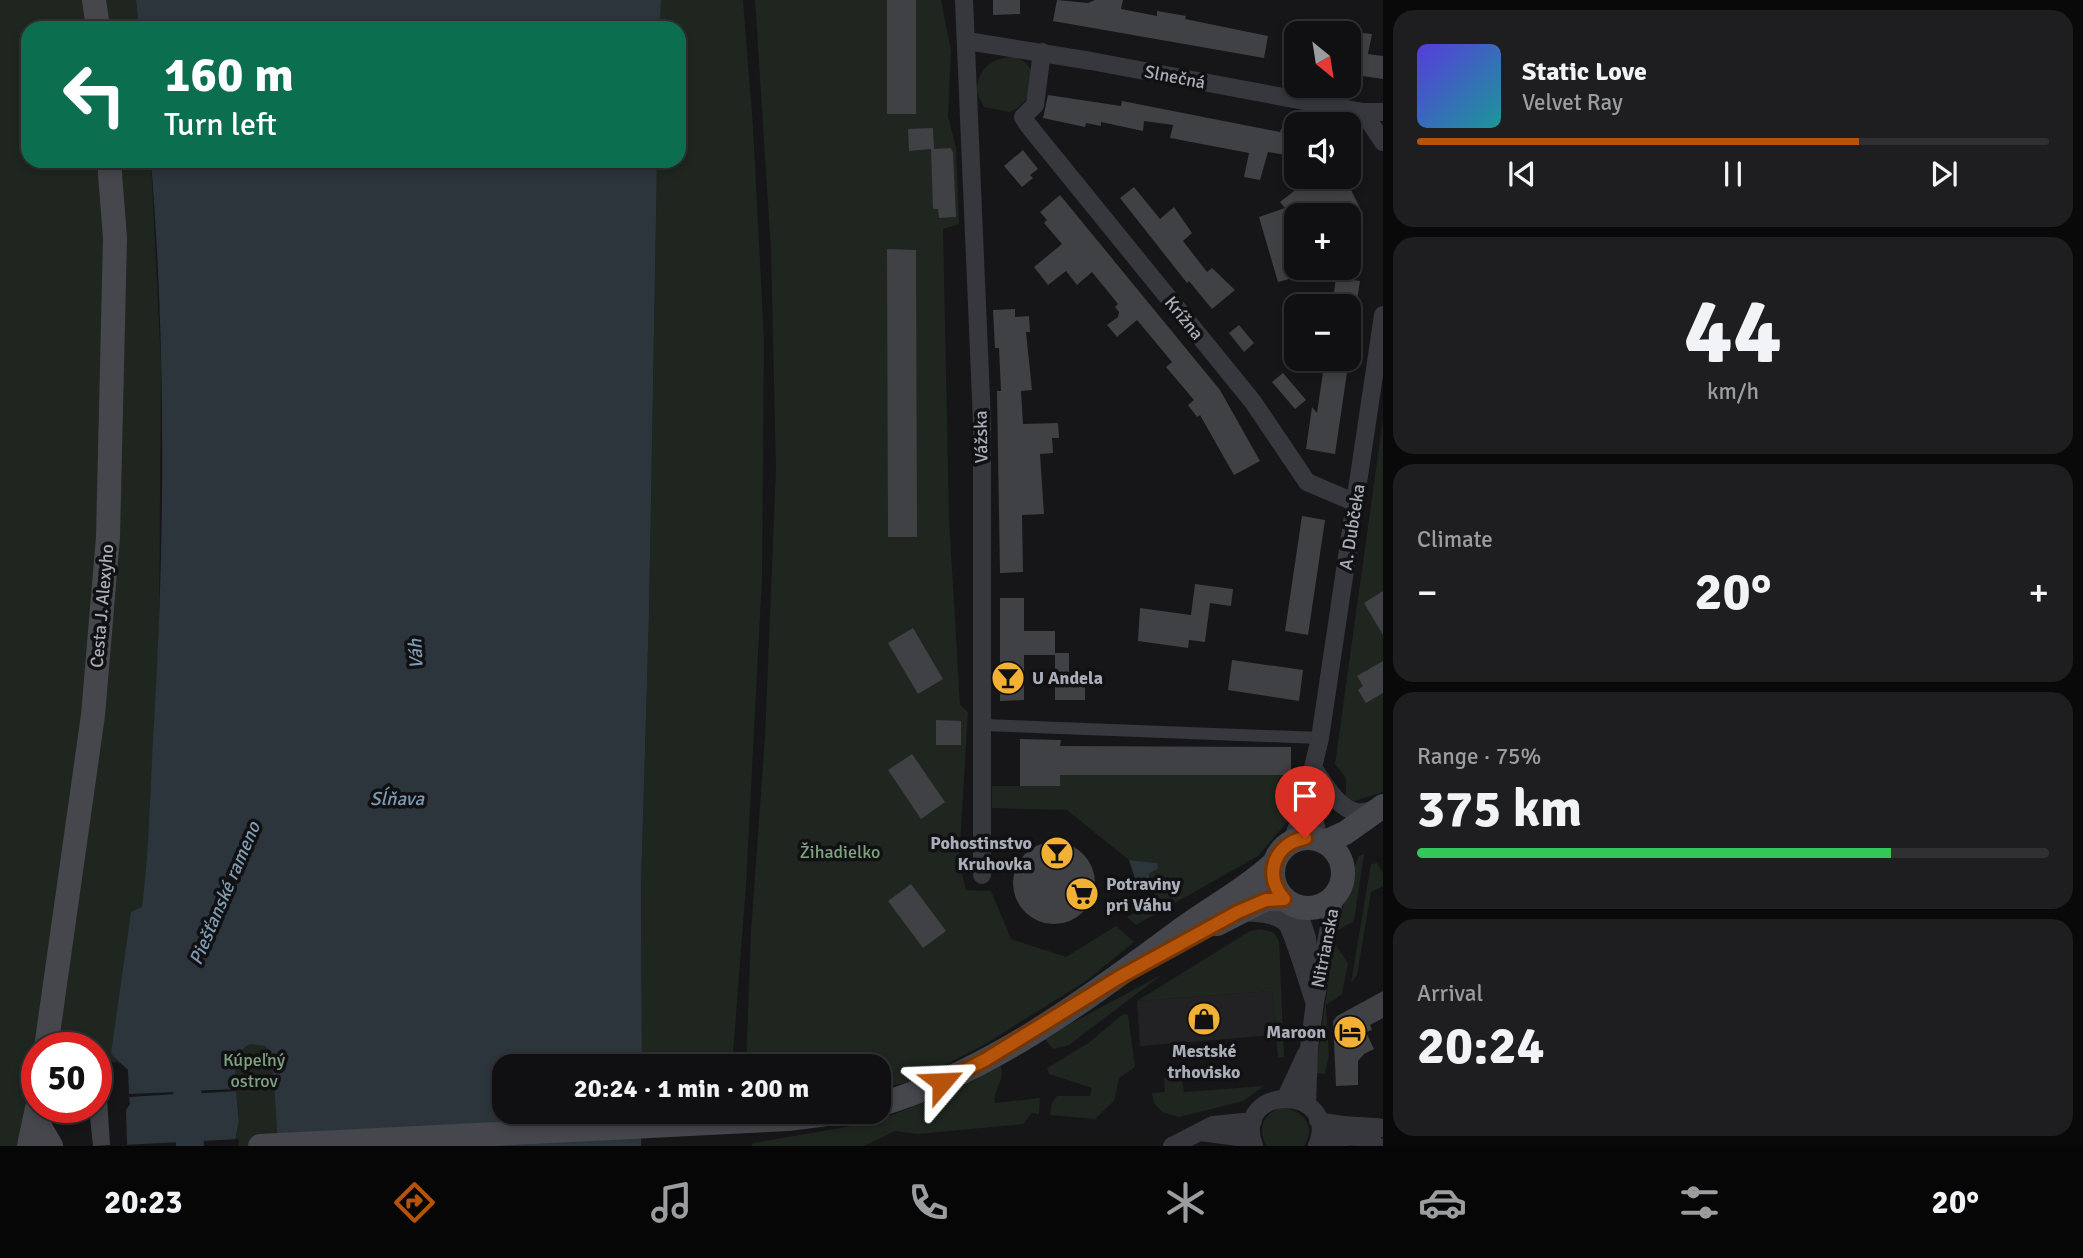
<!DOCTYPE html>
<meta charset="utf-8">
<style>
body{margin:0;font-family:Signika,sans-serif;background:#1e1e20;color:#f1f3f6;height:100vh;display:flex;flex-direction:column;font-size:26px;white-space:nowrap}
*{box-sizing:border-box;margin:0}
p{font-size:23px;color:#9c9d9f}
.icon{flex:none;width:38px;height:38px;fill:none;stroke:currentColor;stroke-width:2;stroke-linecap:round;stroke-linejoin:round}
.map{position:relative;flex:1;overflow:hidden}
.side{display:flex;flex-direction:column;gap:10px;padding:10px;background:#09090a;width:700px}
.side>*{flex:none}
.hud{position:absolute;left:21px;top:21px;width:665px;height:147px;border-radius:21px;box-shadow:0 4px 10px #0003,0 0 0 2px #303032;background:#0b6e4f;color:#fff;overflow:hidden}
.needle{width:46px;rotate:150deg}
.controls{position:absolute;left:1284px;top:21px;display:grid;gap:14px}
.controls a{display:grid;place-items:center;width:77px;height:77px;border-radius:14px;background:#101012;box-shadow:0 4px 10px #0003,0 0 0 2px #303032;font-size:35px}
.speed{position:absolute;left:21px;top:1032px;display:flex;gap:14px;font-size:35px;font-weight:700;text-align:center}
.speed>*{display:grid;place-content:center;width:91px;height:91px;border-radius:50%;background:#101012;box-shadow:0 4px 10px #0003,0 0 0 2px #303032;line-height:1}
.speed .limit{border:10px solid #d22;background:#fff;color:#111}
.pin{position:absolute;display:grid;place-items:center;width:60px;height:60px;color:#fff;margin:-72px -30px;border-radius:50% 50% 50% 0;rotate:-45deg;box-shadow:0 0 7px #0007}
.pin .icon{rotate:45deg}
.me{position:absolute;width:77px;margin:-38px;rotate:64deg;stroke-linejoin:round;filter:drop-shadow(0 0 5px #0008)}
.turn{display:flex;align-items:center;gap:24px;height:147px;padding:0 28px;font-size:32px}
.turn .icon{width:91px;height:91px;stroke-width:2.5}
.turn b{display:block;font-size:49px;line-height:60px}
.big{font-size:52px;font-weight:700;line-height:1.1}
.side .card{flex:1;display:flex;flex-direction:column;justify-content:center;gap:10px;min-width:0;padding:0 24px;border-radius:21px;background:#1e1e20}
.side .dial{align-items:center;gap:0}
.dial b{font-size:91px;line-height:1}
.song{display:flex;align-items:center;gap:21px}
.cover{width:84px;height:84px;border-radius:10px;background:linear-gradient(135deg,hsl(250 70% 55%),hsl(180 70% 35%))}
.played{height:7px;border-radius:4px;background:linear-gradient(90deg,#b45309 70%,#303032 70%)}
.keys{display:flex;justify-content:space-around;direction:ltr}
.heat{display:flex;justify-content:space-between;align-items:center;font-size:38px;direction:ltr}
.charge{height:10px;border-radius:5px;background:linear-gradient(90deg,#34c759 75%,#303032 0)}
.trip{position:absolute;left:492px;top:1054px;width:399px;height:70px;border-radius:21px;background:#101012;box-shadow:0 4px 10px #0003,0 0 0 2px #303032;font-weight:700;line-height:70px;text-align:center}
.dock{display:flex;height:112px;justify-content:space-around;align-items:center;background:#060607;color:#9c9d9f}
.dock .icon{width:49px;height:49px}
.dock .selected{color:#b45309}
.dock b{font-size:32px;color:#f1f3f6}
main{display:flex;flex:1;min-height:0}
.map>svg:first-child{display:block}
</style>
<main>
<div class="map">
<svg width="1383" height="1146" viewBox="0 0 1383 1146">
<rect width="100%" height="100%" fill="#161618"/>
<path fill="#222225" d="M1272,991L1276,1035L1140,1046L1137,1001Z"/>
<path fill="#1e261f" d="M0,0H136L139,28H28V161H151L161,364L159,629L149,855L123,1063L96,1060V1048H37V1108H71L70,1122L36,1112L26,1146H0Z
M661,0H743L753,127L764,339L762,577L746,885L732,1066H642L641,887L649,614L657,161H679V28H660Z
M755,0H941L951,51L948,116L956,148L959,224L943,229L949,518L960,705L968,712L959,862L966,890L991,891L1011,939L1066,957L1116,926L1134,942L1086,981L987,1043L915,1081L879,1088L878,1066H746L751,932L765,737L776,469L771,250Z
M1014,57C1044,65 1034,103 1010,112L984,107L976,91C980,67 990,58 1014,57Z
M1383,419V792L1355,801L1346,798V778L1335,764Z
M1060,775H1291L1275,799L1289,820L1258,856L1136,925L1127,917L1156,901L1149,874L1157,863L1129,860L1067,810L992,808V786H1060Z
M1364,854L1354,921L1336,931L1355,865L1359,856Z
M1377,863L1383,873V886L1371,892L1357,975L1351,983L1371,864Z
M1261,929L1274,933L1279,941L1284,1057L1278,1058L1272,991L1137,1001L1250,931Z
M1334,943L1348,963L1342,994L1326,1005L1329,1055L1325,1074L1315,1073Z
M1163,974L1069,1045L1053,1049L1044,1038Z
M1123,1014L1128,1015L1135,1067L1119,1078L1114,1101L1095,1119L1050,1115L1052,1103L1057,1096H1090L1092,1088L1049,1074L1047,1068L1090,1042Z
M250,1044L265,1046L272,1055L278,1146H234C236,1137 239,1127 239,1118C238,1093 225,1059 250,1044Z
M1000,1065C1007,1080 992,1089 995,1103L1040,1098L1039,1114L1032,1113L1023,1124L918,1134L895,1131L864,1146H751L753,1143L874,1122L920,1104Z
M1182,1077L1184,1092L1264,1086L1243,1101L1179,1117L1162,1112L1154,1103L1152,1093L1165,1092L1164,1078Z
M1282,1107C1303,1111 1317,1125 1304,1146H1267C1256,1129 1264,1113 1282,1107Z"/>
<path fill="#2c353c" d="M136,0H661L660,28H139Z
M151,161H657L649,614L641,887L642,1066H504V1111H642L641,1146H278L272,1055L265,1046L250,1044C233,1054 235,1070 236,1089L190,1091L184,1067L178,1070L176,1092L129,1094L128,1070L111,1054L131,912L142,907C150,846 150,784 154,722C165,536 166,347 151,161Z
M1129,860L1157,863L1158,868L1149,874L1151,883L1138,888Z
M236,1091L239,1121L234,1146H127L126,1110L130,1104L129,1097L177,1094L180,1102H186L190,1094Z"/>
<path fill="#161618" d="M239,1139L238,1146H124L123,1145Z"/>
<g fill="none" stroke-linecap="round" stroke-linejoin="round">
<path stroke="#2c353c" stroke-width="28" d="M185,1044L190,1146"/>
</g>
<path fill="#404145" d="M887,0H916V114H887Z
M993,0H1020V14L993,15Z
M1057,0L1088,3L1095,0H1123L1121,9L1157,16V11L1186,16L1185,19L1268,36L1264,58L1053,21Z
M1362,33L1372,34L1368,54L1383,56V79L1356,75V72L1349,70V41Z
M1048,95L1121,106L1122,101L1280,132L1281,129L1297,132V157L1268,152L1260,180L1244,177L1249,153L1170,138L1173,125L1144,121L1143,131L1101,122V126L1086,123L1085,127L1043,118Z
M933,128L934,149L951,148L953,153L956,217L939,218L938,209H933L931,149L909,151L908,129Z
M1023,150L1038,169L1030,175L1033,178L1022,187L1004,166Z
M1312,177H1339L1347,190L1350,188L1363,214L1349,223V215H1344L1339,207L1326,215H1297V277L1278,282L1259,217L1285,208L1280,202Z
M1134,187L1160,219L1174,207L1192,233L1183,241L1207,272L1212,268L1235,290L1212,309L1189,281L1187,283L1120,198Z
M1060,195L1220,390L1260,461L1234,475L1200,415L1197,417L1188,405L1194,400L1166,367L1172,362L1137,320L1117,337L1107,325L1118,317L1119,312L1115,307L1118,304L1092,272L1077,285L1066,271L1048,285L1034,267L1062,244L1044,223L1047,220L1040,212Z
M887,249L916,250L917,537H888Z
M1336,278L1360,281L1356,306H1332Z
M1015,309V317L1029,316L1030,332H1026L1032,390L1021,391L1023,424L1058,423L1059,438H1052L1053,453L1040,454L1044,514L1022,515L1023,572L1000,573L997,391H1001L999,348H995L993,310Z
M1239,325L1254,343L1244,352L1229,333Z
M1325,359H1349L1335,454L1306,449L1312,407L1317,413Z
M1283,373L1306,400L1295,409L1272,382Z
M1302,516L1325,520L1308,635L1285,631Z
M1195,584L1233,589L1231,606L1210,603L1205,642L1189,640L1188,648L1138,641L1140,608L1191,615Z
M1383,591V635L1364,603Z
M1000,598H1024V631H1055V653H1069V680H1085V700H1055V655H1024V700L1000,701Z
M913,628L943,679L918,694L888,643Z
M1232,660L1303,670L1299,701L1228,690Z
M1383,661V693L1366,703L1358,690L1363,686L1357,676Z
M936,720L961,721V745H936Z
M1020,739L1061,740L1060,746L1291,747V775H1060V786H1020Z
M912,754L945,802L921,819L888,770Z
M1013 883a41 41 0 1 1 82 0a41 41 0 1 1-82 0Z
M911,884L946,931L923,948L888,901Z
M1383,991V1018L1370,1025L1372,1030L1366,1032L1374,1049L1364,1054L1358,1061V1085L1336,1086L1333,1021L1337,1016Z
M96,1083H106L110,1145L93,1146L89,1108H96Z"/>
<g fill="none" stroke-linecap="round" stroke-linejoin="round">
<path stroke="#37383d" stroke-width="12" d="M983,725L1320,738"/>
<path stroke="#37383d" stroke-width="18" d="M964,0L982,422V875
M967,41L1091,61L1363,112H1383
M1042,52L1035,105L1023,117L1028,125L1253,402L1307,482L1356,503
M1363,112L1383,142
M1314,769C1324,783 1338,809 1357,812C1362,813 1369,811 1374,810
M1313,794V814L1319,839
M1291,842L1301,818L1320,738L1383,315
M1297,907L1307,938L1311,974
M1242,912C1255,913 1274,913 1285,922C1292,928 1309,987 1314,1001
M1286,1097L1306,1054
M1307,1105L1309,1048L1315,1002L1335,895
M1318,1120C1339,1127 1361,1125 1383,1128
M1200,1132L1238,1137L1254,1145
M1317,1145C1336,1138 1361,1130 1377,1146
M1172,1146L1213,1125L1253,1121
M1254,1146C1231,1082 1342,1085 1317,1146"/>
<path stroke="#45474d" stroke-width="24" d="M94,0L98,28
M1273 873a35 35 0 1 1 70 0a35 35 0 1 1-70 0Z
M1325,842L1345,833L1383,806
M1217,924L1266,899H1284
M46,1048L93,715L108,537L115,238L109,161
M878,1105C991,1072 1089,997 1182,929C1213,906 1245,890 1273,864
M36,1120L51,1146
M29,1146L37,1108
M260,1146L788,1119L850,1111"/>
</g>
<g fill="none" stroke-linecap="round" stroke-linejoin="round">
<defs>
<path id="route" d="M942,1082L985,1060L1118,978L1238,912L1266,900L1284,899C1263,875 1274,844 1305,838"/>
</defs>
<use href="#route" stroke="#753606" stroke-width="18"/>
<use href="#route" stroke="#b45309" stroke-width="12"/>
</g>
<defs>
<symbol id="bar-disc" viewBox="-11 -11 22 22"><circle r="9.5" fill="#f2b134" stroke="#111113"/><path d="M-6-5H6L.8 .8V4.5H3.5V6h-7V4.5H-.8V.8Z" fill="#111"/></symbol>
<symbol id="supermarket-disc" viewBox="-11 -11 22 22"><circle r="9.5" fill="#f2b134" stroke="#111113"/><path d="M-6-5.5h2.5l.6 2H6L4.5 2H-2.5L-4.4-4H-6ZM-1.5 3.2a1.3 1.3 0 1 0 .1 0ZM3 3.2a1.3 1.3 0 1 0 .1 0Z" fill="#111"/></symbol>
<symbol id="shop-disc" viewBox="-11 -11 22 22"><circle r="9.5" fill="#f2b134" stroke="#111113"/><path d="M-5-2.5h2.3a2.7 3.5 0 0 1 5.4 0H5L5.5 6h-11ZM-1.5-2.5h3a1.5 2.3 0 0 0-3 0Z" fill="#111"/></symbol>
<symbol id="hotel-disc" viewBox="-11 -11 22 22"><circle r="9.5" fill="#f2b134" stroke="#111113"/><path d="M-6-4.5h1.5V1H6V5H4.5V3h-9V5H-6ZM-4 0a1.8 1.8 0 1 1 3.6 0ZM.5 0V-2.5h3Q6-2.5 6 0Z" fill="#111"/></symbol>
</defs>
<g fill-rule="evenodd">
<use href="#bar-disc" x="989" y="659" width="38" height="38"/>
<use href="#bar-disc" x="1038" y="834" width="38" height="38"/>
<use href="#supermarket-disc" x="1063" y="875" width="38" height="38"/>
<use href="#shop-disc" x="1185" y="1000" width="38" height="38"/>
<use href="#hotel-disc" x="1331" y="1013" width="38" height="38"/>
</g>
<g text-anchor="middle" stroke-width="7" stroke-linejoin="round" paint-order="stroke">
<g font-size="18" fill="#a8adb8" stroke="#111113">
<text transform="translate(1175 77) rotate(11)" y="6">Slnečná</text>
<text transform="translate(1184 318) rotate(51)" y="6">Krížna</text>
<text transform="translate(981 437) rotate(-91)" y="6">Vážska</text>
<text transform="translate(1352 527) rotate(-81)" y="6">A. Dubčeka</text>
<text transform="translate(102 606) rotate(-85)" y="6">Cesta J. Alexyho</text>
<text transform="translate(1325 948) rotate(-79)" y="6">Nitrianska</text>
</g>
<g font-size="18" font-weight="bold" fill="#a8adb8" stroke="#111113" text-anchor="start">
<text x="1032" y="684">U Andela</text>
<text x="1032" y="849" text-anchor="end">Pohostinstvo<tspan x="1032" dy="21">Kruhovka</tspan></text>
<text x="1106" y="890">Potraviny<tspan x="1106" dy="21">pri Váhu</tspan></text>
<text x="1326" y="1038" text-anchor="end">Maroon</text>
<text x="1204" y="1057" text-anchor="middle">Mestské<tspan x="1204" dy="21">trhovisko</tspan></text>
</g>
<g font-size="18" fill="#7fa381" stroke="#111113">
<text x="840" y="858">Žihadielko</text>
<text x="254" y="1066">Kúpeľný<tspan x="254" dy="21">ostrov</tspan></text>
</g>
<g font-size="19" font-style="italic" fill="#7f9bb3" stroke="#111113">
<text transform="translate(415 654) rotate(-93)" y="7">Váh</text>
<text x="397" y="805">Sĺňava</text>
<text transform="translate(224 893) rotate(-67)" y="7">Piešťanské rameno</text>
</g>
</g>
</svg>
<div class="controls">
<a><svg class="needle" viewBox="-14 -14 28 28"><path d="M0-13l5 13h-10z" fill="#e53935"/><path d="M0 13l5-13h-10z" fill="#9c9d9f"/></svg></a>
<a><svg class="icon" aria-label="sound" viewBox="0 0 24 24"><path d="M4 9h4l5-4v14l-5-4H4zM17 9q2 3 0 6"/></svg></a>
<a>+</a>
<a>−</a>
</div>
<div class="speed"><div class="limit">50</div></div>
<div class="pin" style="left:1305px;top:838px;background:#d93025"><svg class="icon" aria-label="arrive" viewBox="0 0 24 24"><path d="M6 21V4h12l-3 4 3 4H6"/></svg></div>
<svg class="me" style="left:942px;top:1082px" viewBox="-20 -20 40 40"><path d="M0-17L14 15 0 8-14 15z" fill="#b45309" stroke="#fff" stroke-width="4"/></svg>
<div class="trip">20:24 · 1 min · 200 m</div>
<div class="hud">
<div class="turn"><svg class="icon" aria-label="left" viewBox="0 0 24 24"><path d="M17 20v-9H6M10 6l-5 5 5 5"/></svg><div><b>160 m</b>Turn left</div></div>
</div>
</div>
<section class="side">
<div class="card">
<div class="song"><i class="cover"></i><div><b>Static Love</b><p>Velvet Ray</p></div></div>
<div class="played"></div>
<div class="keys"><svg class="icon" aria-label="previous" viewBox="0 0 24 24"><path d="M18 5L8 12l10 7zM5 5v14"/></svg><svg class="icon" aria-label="pause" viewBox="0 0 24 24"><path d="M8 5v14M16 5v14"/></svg><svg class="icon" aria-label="next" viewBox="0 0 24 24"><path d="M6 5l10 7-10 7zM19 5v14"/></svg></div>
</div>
<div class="card dial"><b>44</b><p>km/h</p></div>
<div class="card"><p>Climate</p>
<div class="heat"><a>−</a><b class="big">20°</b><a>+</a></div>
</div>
<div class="card"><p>Range · 75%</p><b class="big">375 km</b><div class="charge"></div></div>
<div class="card"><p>Arrival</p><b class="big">20:24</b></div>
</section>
</main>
<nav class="dock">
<b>20:23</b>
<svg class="icon selected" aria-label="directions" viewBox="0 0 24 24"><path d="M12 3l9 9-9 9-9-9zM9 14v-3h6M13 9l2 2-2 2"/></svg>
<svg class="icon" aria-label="music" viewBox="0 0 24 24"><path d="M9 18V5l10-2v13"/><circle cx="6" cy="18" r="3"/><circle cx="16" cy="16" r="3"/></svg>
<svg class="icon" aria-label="phone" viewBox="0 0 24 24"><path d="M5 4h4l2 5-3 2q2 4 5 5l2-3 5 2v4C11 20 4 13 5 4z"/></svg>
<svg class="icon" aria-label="climate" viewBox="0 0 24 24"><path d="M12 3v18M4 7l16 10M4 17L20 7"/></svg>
<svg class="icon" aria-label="car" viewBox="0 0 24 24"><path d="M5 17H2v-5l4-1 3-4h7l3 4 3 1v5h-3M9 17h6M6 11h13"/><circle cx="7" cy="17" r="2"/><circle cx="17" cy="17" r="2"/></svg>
<svg class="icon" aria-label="filters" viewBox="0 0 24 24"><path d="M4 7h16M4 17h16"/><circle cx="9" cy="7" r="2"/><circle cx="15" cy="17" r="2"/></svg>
<b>20°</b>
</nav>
